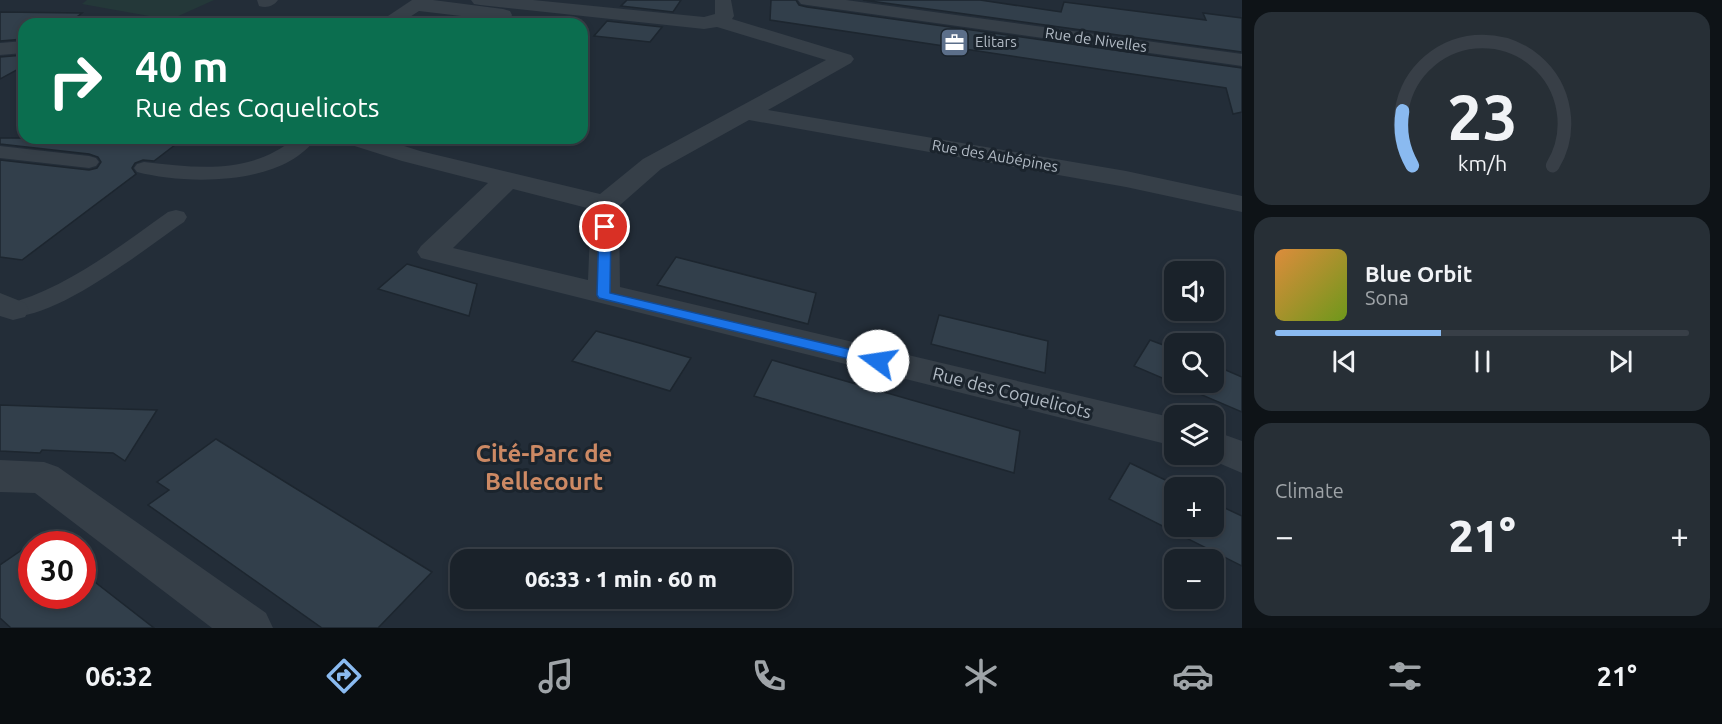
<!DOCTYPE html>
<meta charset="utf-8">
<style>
body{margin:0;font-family:Ubuntu,sans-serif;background:#272f36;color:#f1f3f6;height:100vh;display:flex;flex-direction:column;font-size:22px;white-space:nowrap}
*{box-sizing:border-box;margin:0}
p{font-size:20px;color:#9fa4a8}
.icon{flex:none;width:33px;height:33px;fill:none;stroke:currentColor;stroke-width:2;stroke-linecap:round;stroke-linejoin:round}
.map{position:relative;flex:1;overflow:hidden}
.sheet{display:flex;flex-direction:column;gap:12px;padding:12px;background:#0e1317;width:480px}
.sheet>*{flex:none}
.hud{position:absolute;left:18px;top:18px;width:570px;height:126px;border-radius:18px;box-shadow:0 3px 9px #0003,0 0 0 2px #383f47;background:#0b6e4f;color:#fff;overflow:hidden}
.fabs{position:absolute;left:1164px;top:261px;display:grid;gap:12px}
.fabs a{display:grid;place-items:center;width:60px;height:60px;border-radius:12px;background:#1a222a;box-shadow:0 3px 9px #0003,0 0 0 2px #383f47;font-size:30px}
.speed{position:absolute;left:18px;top:531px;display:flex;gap:12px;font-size:30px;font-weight:700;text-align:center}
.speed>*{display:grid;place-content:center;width:78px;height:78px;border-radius:50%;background:#1a222a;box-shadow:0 3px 9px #0003,0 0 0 2px #383f47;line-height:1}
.speed .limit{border:9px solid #d22;background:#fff;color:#111}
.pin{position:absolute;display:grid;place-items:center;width:51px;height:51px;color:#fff;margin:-26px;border:3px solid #fff;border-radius:50%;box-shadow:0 2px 6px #0007}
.me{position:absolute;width:66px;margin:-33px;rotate:284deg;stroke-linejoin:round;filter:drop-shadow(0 0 4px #0008)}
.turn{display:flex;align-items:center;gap:21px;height:126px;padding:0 18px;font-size:27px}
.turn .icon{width:78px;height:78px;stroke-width:2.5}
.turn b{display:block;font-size:42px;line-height:51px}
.big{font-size:45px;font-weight:800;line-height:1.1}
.sheet .widget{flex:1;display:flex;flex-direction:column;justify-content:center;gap:9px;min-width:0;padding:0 21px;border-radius:18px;background:#272f36}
.sheet .dial{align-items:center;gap:0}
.dial svg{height:156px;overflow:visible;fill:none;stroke:#383f47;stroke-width:7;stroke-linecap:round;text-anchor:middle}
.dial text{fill:#f1f3f6;stroke:none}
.song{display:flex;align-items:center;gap:18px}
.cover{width:72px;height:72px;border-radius:9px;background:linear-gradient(135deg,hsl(30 70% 55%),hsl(80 70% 35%))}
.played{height:6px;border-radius:3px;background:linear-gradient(90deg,#8abaf0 40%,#383f47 40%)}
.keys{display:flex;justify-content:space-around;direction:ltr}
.heat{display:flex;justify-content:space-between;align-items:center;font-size:33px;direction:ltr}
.trip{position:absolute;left:450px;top:549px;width:342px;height:60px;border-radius:18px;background:#1a222a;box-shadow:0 3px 9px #0003,0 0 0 2px #383f47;font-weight:800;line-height:60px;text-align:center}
.menu{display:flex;height:96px;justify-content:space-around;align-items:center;background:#0a0e11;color:#9fa4a8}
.menu .icon{width:42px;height:42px}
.menu .selected{color:#8abaf0}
.menu b{font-size:27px;color:#f1f3f6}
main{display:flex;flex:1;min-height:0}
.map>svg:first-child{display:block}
</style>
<main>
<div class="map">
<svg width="1242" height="628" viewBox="0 0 1242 628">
<rect width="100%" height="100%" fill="#232d38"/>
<path fill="#243839" d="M87,0H214L174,18L166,19L82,4Z"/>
<path fill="#323f4b" stroke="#1d262f" stroke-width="1.5" d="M627,0H681L673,12L621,6Z
M771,0H796L799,5L807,7L1242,68V112L1233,114L1226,88L770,20Z
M863,0H980L1061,12L1064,2L1206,20L1203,13L1242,18V52Z
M0,12L82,13L70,22H108L24,24V39L0,41Z
M607,21L662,27L650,42L594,36Z
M24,55V66L0,79V57Z
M0,138H184L154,161L143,160L135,163L132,168L136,174L22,260L0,257V160L89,170L97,168L101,162L98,157L89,154L0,144Z
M676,257L816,293L808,324L657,285Z
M407,264L477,284L469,316L378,289Z
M939,315L1048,341L1045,373L931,344Z
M596,331L643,344L691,358L670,391L572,361Z
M1150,340L1174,349V382H1214V365L1242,377V412L1134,366Z
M772,360L1020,431L1014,473L754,396Z
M0,405L86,408L157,410L125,461L113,453L42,450L40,453L0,451Z
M216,439L295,488L432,572L378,628H322L148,505L169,490L157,482Z
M1130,463L1182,488H1174V526H1214V503L1242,516V566L1109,499Z
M32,543L34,544H32V596H82V572L154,628H11L0,618V565Z"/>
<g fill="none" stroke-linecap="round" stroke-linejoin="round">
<path fill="#363f48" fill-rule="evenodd" d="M295,138H316C283,186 187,185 137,172L134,168L137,164L144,162C199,168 250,175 295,138Z
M0,146L89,156L96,158L99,162L96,166L89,168L0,158Z
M176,210L184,212L187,217L184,222C147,247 48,327 4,315L0,310L4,305C66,289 117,248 168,212Z"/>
<path fill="#363f48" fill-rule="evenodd" d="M257,0H278C273,7 266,8 259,6Z
M412,0H433L503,9L510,11L512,15L510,19L503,21L419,11L399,24H376Z
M471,0H533L704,17L715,14V0H731L734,16L732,19L851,55L854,59L851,63L768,110L1126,171L1242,196V212L1126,187L749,120L661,169L619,206L620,287L1174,418V446L421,258L417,252L421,246L488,183L402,161L345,143L342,138H379L420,151L600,194L643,159L826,60L717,27L704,29L480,5L474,4ZM513,189L591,209L588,280L453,248Z
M798,0H846L1242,54V66L807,5L801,4Z
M24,41V53L0,55V43Z
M0,293L25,303L29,310L25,317L13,320L0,316Z
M1214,431L1242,441V473L1200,455L1214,454Z
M0,460L44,462L58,467L266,613L273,628H212L35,493L0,492Z"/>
</g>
<path fill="#1a73e8" stroke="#114b97" stroke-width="1.5" d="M605,224L611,227L610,293L878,356L885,361L878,366L599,298L597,295L599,227Z"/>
<defs>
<symbol id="office-square" viewBox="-11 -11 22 22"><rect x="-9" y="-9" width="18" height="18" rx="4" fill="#5c6f8a" stroke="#1b242d"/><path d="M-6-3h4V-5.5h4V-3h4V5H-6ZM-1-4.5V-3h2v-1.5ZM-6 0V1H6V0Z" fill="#fff"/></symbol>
</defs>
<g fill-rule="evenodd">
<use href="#office-square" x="938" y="26" width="33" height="33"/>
</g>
<g text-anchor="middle" stroke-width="6" stroke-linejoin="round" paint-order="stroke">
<g font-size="15" fill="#b1bac4" stroke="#1b242d">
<text transform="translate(1096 40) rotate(8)" y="5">Rue de Nivelles</text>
<text transform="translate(995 156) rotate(10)" y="5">Rue des Aubépines</text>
</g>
<g font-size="15" fill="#b1bac4" stroke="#1b242d" text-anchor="start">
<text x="975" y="47">Elitars</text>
</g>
<g font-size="18" fill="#b1bac4" stroke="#1b242d">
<text transform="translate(1012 393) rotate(14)" y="6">Rue des Coquelicots</text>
</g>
<g font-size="24" font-weight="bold" fill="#cc8964" stroke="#1b242d">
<text x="544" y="462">Cité-Parc de<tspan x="544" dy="28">Bellecourt</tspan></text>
</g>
</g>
</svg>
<div class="fabs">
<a><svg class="icon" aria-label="sound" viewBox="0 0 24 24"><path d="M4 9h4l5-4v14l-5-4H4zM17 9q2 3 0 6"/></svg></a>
<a><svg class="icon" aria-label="search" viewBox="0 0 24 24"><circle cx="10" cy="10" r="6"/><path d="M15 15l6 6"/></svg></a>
<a><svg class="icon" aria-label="layers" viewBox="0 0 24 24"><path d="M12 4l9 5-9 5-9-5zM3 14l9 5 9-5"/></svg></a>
<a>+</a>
<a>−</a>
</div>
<div class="speed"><div class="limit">30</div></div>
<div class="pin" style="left:605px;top:227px;background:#d93025"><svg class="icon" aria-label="arrive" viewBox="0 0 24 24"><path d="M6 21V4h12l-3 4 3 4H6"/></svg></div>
<svg class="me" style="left:878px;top:361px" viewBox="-20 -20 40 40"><circle r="19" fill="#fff"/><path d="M0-13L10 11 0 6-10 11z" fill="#1a73e8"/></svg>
<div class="trip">06:33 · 1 min · 60 m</div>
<div class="hud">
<div class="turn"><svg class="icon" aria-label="right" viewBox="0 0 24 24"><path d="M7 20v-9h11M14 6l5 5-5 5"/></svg><div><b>40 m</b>Rue des Coquelicots</div></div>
</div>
</div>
<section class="sheet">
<div class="widget dial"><svg viewBox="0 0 100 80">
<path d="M14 69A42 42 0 1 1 86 69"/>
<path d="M14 69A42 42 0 0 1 9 41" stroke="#8abaf0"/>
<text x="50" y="56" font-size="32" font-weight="700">23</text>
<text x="50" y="72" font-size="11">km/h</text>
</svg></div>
<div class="widget">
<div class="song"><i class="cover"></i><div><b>Blue Orbit</b><p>Sona</p></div></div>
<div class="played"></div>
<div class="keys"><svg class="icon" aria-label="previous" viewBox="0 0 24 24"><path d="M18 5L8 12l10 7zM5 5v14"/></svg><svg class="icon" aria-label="pause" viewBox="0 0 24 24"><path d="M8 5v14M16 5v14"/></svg><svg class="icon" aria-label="next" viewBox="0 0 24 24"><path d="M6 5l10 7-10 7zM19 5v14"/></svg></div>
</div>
<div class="widget"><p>Climate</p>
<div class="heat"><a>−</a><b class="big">21°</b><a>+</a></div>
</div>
</section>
</main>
<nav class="menu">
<b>06:32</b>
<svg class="icon selected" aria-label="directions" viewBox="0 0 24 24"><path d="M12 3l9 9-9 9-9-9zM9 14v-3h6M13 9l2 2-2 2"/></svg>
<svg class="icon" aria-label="music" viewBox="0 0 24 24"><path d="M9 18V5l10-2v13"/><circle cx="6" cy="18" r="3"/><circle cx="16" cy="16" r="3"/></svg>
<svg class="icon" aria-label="phone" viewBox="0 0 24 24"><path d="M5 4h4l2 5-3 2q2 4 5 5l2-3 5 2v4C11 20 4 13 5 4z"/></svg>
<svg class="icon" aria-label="climate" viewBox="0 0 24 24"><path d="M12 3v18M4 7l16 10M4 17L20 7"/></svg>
<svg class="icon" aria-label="car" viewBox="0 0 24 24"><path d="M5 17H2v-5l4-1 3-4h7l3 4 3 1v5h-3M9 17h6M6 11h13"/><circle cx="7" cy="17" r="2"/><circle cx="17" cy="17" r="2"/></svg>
<svg class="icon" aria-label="filters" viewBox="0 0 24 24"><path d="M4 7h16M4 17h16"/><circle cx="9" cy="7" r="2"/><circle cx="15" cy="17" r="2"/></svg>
<b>21°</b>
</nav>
